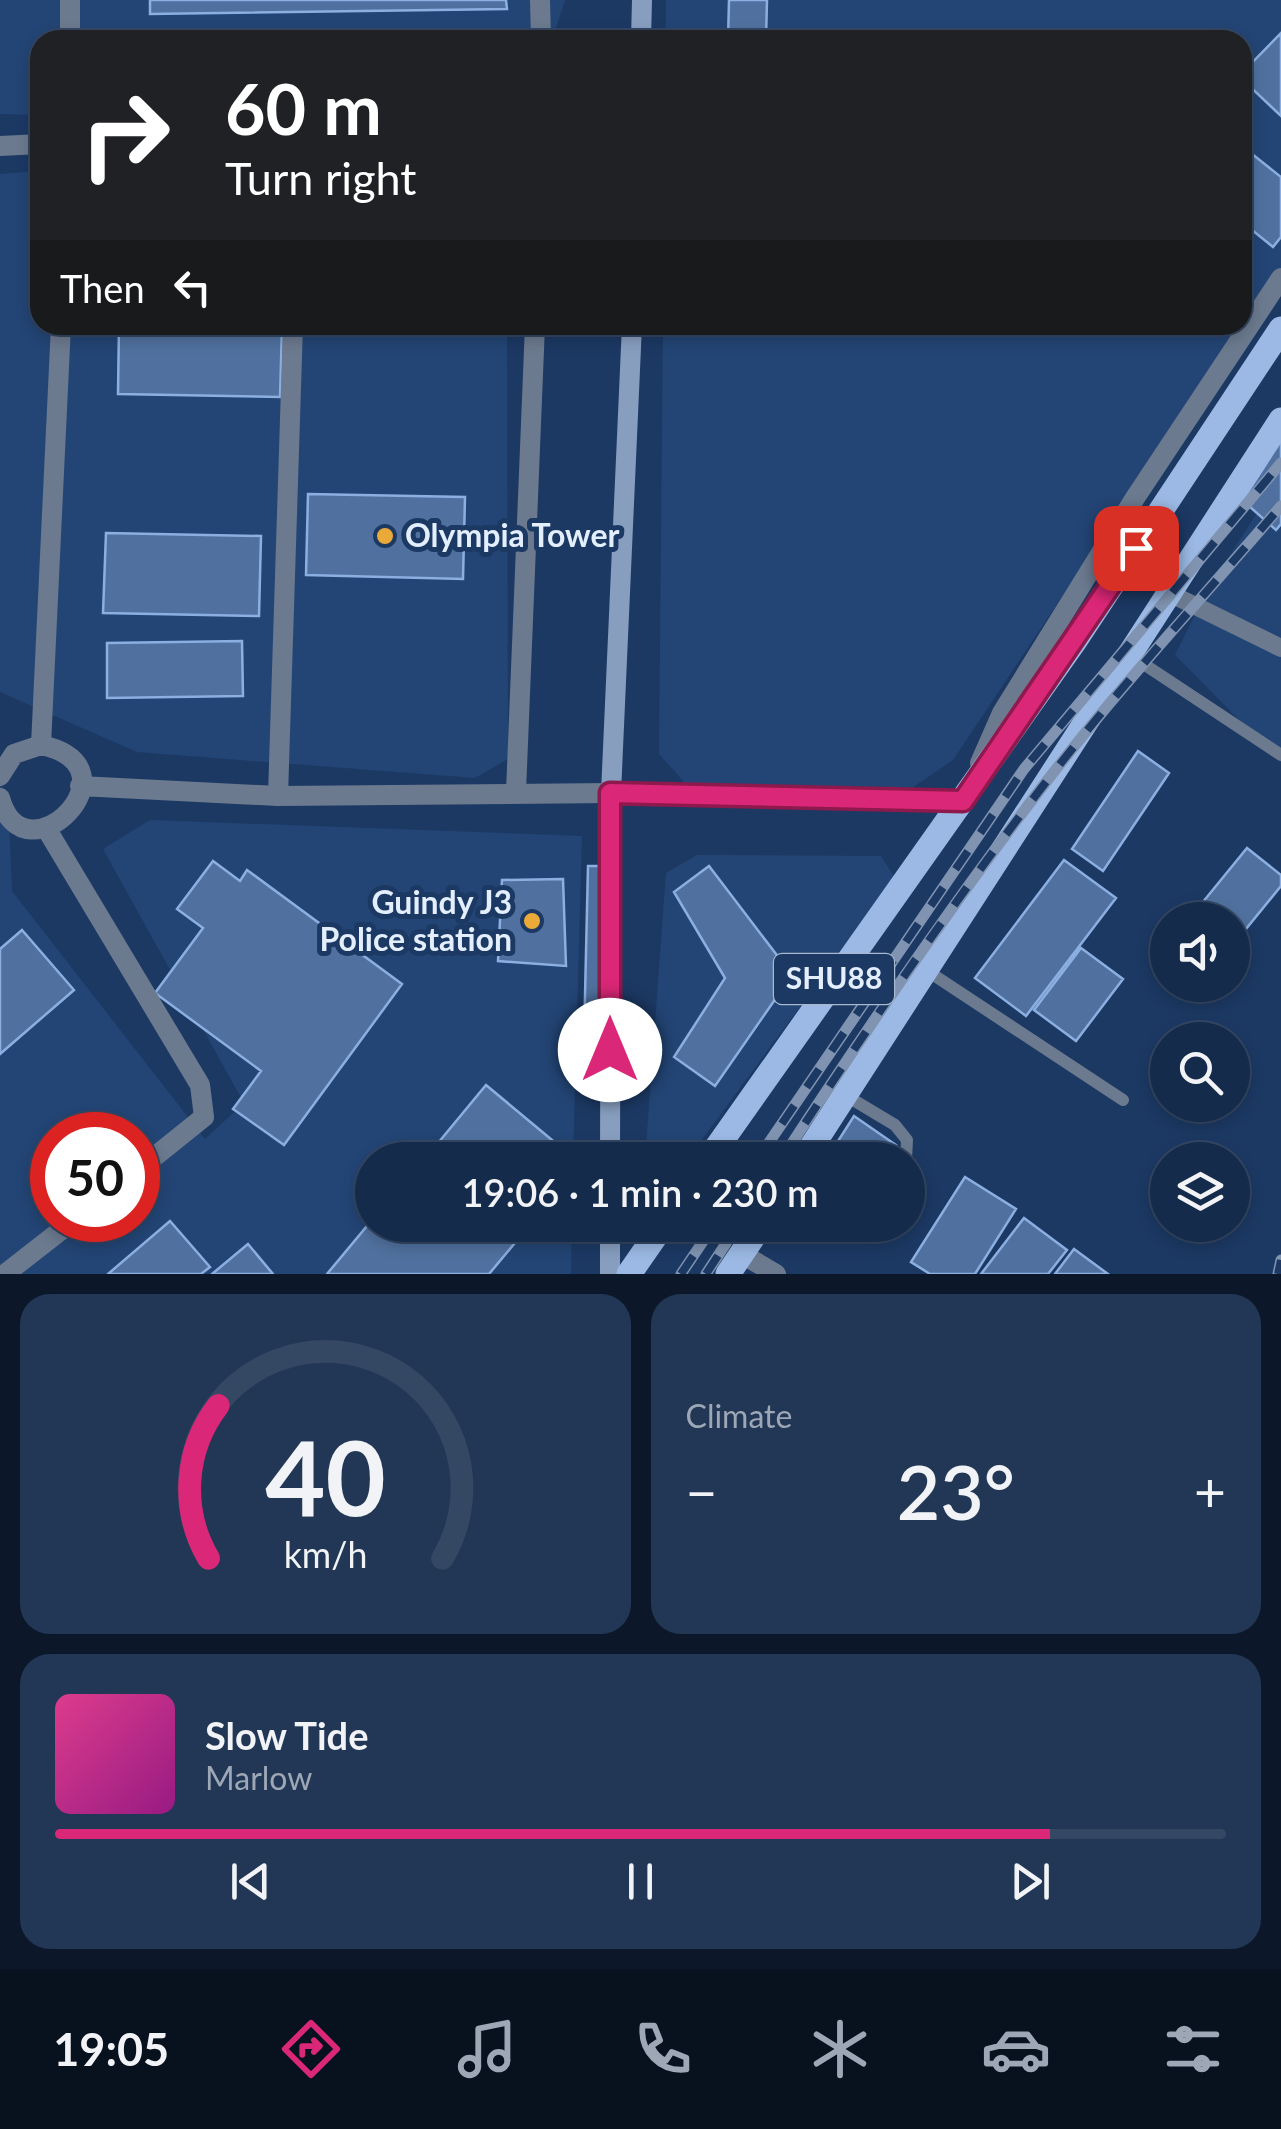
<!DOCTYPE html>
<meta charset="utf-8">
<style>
body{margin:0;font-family:Lato,sans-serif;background:#223755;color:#f1f3f6;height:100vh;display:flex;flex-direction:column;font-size:38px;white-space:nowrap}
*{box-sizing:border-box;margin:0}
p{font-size:32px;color:#9da7b5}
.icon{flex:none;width:55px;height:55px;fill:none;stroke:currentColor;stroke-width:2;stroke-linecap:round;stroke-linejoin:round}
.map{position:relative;height:1274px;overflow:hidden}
.drawer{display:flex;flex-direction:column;gap:20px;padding:20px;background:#0c1829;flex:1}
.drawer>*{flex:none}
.hud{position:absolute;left:30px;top:30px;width:1222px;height:305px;border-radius:30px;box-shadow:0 5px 15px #0003,0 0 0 2px #344763;background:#202124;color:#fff;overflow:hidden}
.buttons{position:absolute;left:1150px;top:902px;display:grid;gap:20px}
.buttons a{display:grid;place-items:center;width:100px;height:100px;border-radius:50%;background:#152b4b;box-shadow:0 5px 15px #0003,0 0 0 2px #344763;font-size:50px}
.speed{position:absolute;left:30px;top:1112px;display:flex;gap:20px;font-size:50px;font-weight:700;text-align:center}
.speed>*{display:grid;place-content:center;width:130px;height:130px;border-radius:50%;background:#152b4b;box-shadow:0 5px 15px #0003,0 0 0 2px #344763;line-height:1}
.speed .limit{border:15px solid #d22;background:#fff;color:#111}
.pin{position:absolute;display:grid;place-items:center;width:85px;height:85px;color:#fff;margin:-42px;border-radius:20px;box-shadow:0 5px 15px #0006}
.me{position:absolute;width:110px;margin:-55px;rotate:0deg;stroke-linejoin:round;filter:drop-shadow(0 0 8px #0008)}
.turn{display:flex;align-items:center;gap:35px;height:210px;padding:0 30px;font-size:45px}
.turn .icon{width:130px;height:130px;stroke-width:2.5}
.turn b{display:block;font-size:70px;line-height:85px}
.then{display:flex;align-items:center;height:95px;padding:0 30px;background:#0003;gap:20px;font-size:38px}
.big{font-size:75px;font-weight:600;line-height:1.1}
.drawer .widget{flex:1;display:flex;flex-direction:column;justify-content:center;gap:15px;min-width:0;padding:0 35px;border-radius:30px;background:#223755}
.drawer .dial{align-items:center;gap:0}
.dial svg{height:260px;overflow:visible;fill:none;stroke:#344763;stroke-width:7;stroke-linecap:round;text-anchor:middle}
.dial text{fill:#f1f3f6;stroke:none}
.song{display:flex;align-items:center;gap:30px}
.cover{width:120px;height:120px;border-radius:15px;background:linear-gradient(135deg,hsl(330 70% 55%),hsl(310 70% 35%))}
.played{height:10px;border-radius:5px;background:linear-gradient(90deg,#db2777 85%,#344763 85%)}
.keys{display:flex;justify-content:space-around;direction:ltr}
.heat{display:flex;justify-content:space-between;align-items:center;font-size:55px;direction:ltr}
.drawer .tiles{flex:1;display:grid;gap:20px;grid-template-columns:1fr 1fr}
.widget:last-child{grid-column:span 2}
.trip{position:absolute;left:355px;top:1142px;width:570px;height:100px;border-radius:50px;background:#152b4b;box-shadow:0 5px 15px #0003,0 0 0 2px #344763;font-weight:600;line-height:100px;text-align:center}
.tab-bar{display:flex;height:160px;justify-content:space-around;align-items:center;background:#08111e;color:#9da7b5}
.tab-bar .icon{width:70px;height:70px}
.tab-bar .active{color:#db2777}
.tab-bar b{font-size:45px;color:#f1f3f6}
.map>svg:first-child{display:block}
</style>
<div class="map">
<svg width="1281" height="1274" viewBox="0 0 1281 1274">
<rect width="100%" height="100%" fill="#1c3964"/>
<path fill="#234575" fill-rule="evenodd" d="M0,0H565L552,40H40V115L0,114Z
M666,0H1281V268L953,760L906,792L685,783L659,754L663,325H1242V40H666Z
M40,171V325H507L508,759L475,778L137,752L0,692V174Z
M1281,476V762L1175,655L1208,589Z
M0,784L8,794L12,891L205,1139L244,1103L103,849L150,820L582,836L573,1160H372V1225H572L571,1274H0ZM52,1135H138V1220H52Z
M697,855L881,856L895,878L687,1160H645L666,873Z"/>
<path fill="#50719f" stroke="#8cafe1" stroke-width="2.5" d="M150,0H506L507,9L150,14Z
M729,0H767L766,40H728Z
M1281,33V116L1242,79V73Z
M1242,146L1281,177V237L1273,247L1242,222Z
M119,325L282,327L280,397L118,394Z
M1281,435V524L1276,530L1232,491Z
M308,494L465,497L463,579L306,575Z
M106,533L261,536L259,616L103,613Z
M242,641L243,696L107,698V643Z
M1138,751L1169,773L1103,871L1072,849Z
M1247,848L1281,875V886L1237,940L1232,936V920H1213L1198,908Z
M1064,860L1116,898L1026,1016L975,978Z
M213,861L240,881L247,870L402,984L284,1145L233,1109L261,1071L155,993L203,928L177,909Z
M588,866H607L602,1039H584Z
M709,866L792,975L715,1086L674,1057L725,978L674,892Z
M563,879L566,966L498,961L502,880Z
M22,930L74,990L0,1054V949Z
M1081,948L1123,979L1076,1041L1034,1010Z
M486,1085L564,1150L556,1160H424Z
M854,1116L896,1145L886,1160H826Z
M965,1177L1016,1209L975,1274H930L911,1262Z
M1024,1218L1067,1250L1048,1274H981Z
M372,1220V1225H530L489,1274H327Z
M170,1221L210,1267L201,1274H108Z
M248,1244L273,1274H212Z
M1074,1249L1108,1274H1055Z"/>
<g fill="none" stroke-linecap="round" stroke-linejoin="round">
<path stroke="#6c7a8f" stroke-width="12" d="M1130,655L1281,755
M926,970L1123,1100
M845,1095L895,1125L907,1140L906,1160"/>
<path stroke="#6c7a8f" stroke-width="18" d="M1171,594L1281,648"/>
<path stroke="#6c7a8f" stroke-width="20" d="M540,0L541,40
M70,40V0
M0,146L40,144
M41,745L61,325
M980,763L1002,713L1135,498L1281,278
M516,792L535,325
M278,796L293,325
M46,828L200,1085L204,1117L138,1170
M742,1254L776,1274
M5,1274L74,1220"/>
<path stroke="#6c7a8f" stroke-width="20" d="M0,776L14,754L41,745C144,767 24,885 0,798
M80,786L278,796L611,793"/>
<path stroke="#879ebf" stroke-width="20" d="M641,40L642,0
M611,793L963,801
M610,1160L611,793L632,325
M610,1274V1225"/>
<path stroke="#9bb9e4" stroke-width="25" d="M708,1160L1074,642L1281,329
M803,1160L1281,420
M629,1274L663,1225
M728,1274L761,1225"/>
<defs>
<path id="rail" d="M757,1160L1024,769L1281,463
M781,1160C867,1028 956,897 1053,773C1125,681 1205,595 1281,506
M681,1274L714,1225
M706,1274L738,1225
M1278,1274L1281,1260"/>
</defs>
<use href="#rail" stroke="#8094b1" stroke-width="11"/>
<use href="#rail" stroke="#1c3964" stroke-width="8" stroke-dasharray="22" stroke-linecap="butt"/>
</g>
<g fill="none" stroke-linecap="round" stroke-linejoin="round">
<defs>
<path id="route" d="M610,1050V793L963,801L1136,548"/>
</defs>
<use href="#route" stroke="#8e194d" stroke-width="25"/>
<use href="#route" stroke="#db2777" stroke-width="18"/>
</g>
<g fill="#eaaa39" stroke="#1c3964" stroke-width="4">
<circle cx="385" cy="536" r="10"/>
<circle cx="532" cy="921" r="10"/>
</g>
<g text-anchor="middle" stroke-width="10" stroke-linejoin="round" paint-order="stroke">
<rect fill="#1c3964" stroke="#a7b8d0" stroke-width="2.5" x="774" y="954" width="120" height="50" rx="8"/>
<g font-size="30" font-weight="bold" fill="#e3eefe">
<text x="834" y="989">SHU88</text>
</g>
<g font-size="32" font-weight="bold" fill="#e3eefe" stroke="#1c3964" text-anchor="start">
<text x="405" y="547">Olympia Tower</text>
<text x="512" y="914" text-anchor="end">Guindy J3<tspan x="512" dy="37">Police station</tspan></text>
</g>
</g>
</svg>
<div class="buttons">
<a><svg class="icon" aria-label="sound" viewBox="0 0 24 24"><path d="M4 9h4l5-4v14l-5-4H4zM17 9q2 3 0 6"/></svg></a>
<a><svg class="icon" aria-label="search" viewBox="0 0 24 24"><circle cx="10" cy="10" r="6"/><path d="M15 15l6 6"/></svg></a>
<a><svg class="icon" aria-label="layers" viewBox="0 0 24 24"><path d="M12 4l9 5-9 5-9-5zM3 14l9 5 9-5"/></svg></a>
</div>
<div class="speed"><div class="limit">50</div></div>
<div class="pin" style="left:1136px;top:548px;background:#d93025"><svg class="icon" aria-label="arrive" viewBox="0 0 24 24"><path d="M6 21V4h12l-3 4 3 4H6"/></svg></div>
<svg class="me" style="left:610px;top:1050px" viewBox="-20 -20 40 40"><circle r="19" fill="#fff"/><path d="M0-13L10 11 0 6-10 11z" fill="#db2777"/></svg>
<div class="trip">19:06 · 1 min · 230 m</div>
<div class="hud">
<div class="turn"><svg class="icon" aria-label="right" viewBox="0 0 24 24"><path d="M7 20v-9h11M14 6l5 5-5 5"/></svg><div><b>60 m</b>Turn right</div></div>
<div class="then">Then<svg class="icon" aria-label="left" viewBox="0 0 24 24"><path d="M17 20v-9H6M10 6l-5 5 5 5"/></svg></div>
</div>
</div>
<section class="drawer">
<div class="tiles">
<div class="widget dial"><svg viewBox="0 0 100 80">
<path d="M14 69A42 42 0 1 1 86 69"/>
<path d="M14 69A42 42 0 0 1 17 22" stroke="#db2777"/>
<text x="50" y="56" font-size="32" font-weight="700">40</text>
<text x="50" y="72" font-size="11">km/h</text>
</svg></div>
<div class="widget"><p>Climate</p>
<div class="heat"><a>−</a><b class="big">23°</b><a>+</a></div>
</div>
<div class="widget">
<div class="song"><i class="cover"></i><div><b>Slow Tide</b><p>Marlow</p></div></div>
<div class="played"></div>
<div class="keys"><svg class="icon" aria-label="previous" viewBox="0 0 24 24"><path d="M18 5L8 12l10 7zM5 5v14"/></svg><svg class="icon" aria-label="pause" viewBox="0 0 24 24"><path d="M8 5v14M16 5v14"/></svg><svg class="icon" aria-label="next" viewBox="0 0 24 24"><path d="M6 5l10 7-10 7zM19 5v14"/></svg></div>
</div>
</div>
</section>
<nav class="tab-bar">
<b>19:05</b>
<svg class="icon active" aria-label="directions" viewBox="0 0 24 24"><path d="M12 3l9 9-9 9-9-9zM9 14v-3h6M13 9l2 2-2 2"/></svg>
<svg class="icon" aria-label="music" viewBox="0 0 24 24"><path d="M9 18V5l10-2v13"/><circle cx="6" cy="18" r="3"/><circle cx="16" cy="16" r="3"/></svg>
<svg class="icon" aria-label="phone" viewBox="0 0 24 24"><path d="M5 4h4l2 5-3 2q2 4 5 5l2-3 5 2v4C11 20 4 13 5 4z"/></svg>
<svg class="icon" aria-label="climate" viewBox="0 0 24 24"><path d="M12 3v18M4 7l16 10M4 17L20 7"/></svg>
<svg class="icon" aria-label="car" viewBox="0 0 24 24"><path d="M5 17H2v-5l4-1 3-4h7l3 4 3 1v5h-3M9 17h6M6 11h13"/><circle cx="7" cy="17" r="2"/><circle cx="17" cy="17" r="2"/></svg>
<svg class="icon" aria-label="filters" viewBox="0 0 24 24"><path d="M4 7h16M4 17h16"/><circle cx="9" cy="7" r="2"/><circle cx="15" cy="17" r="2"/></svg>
</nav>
